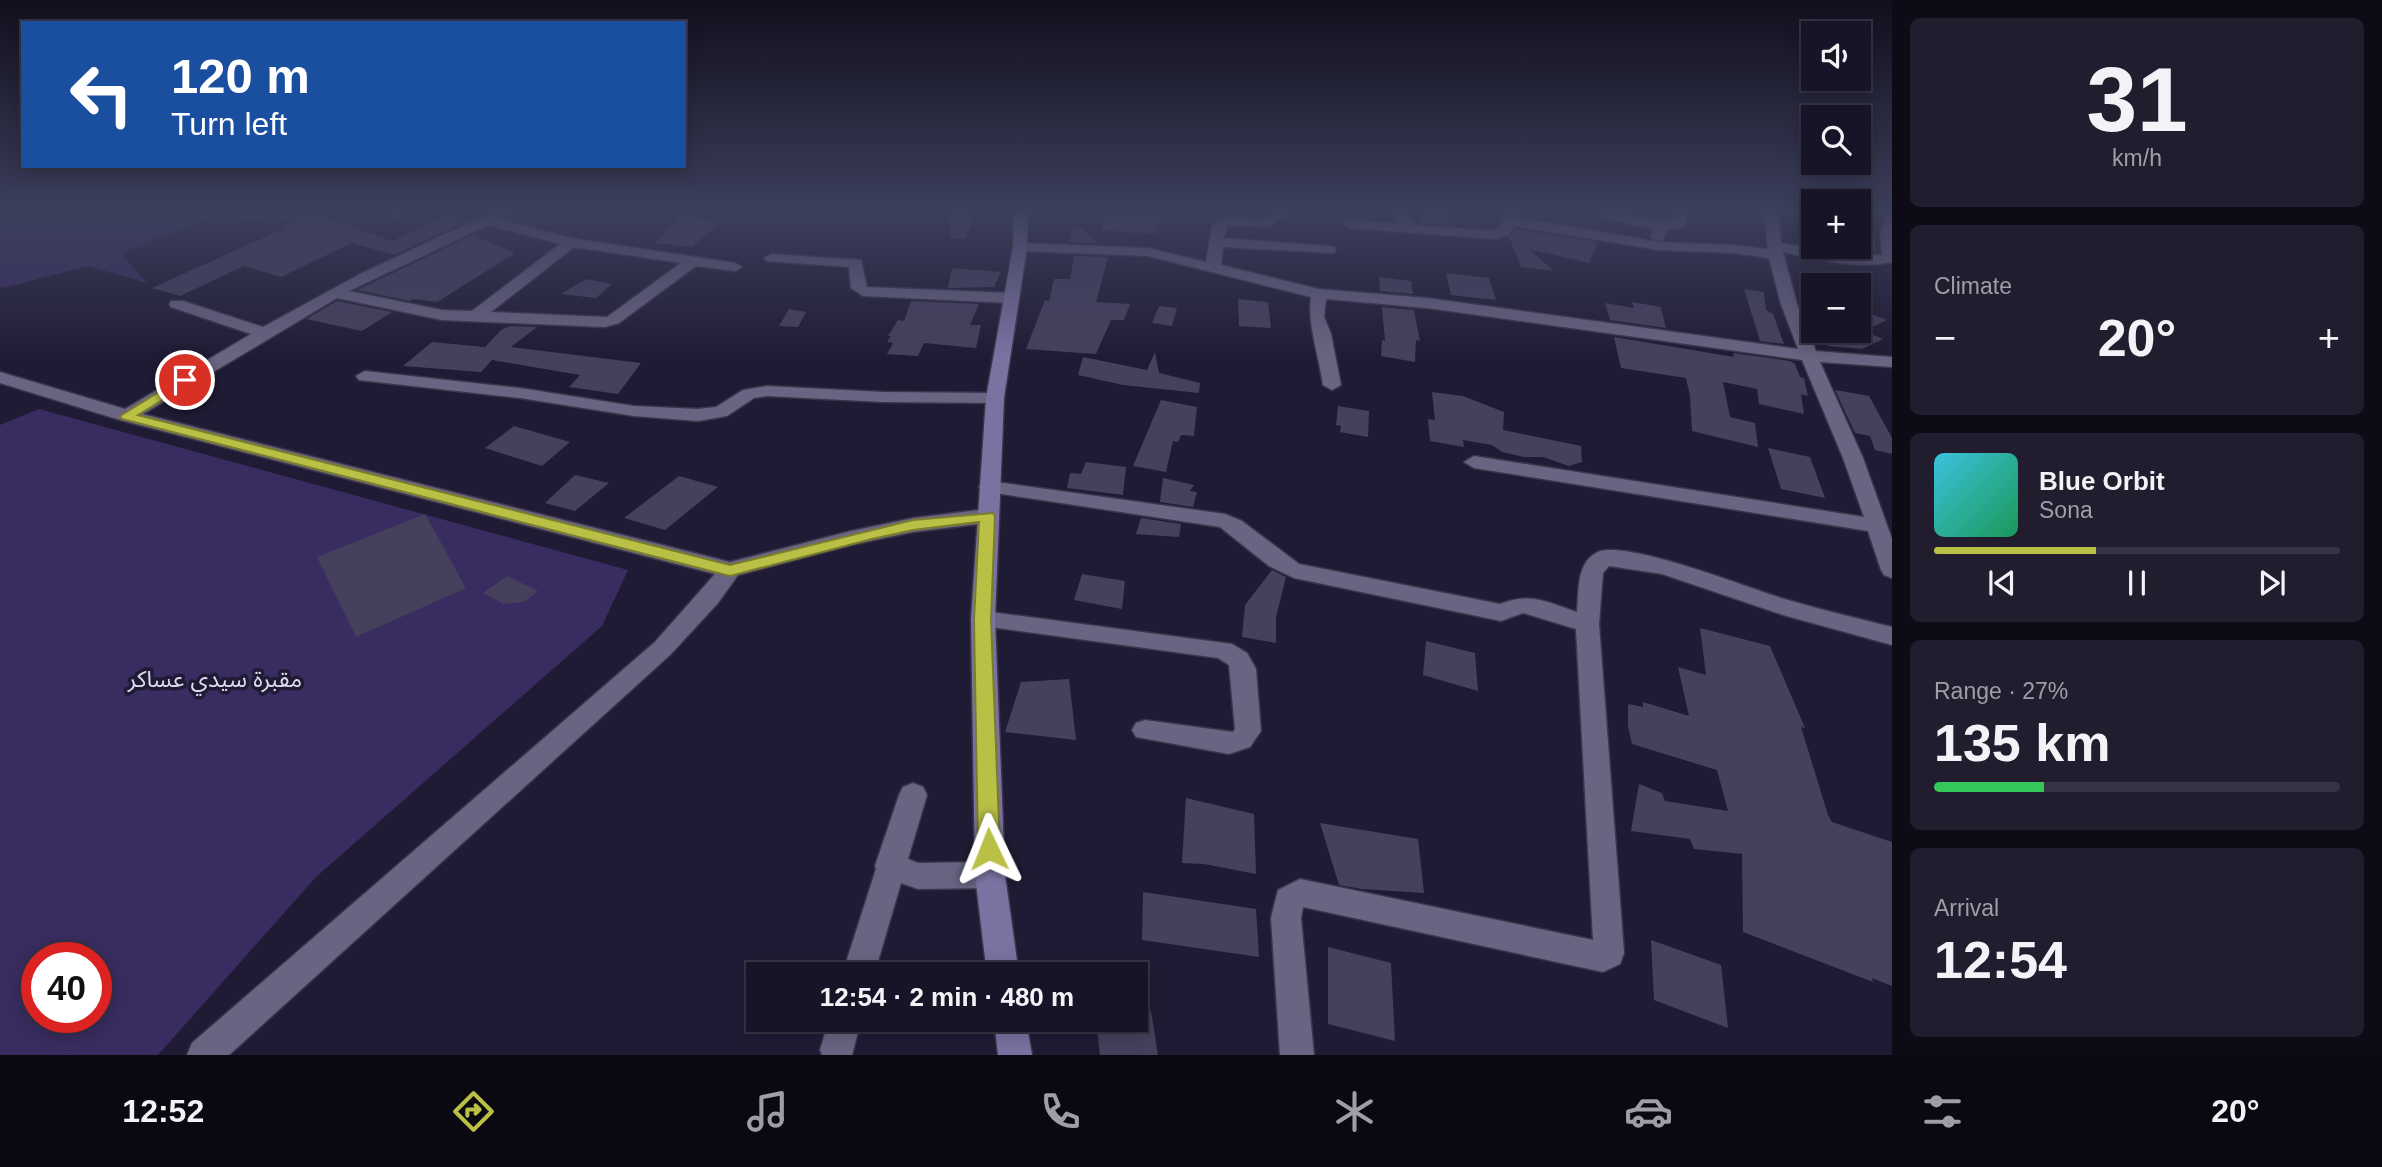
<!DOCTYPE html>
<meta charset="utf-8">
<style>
body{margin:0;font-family:Helvetica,"Noto Sans Arabic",sans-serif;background:#211d2f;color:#f1f3f6;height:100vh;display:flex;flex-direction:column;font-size:26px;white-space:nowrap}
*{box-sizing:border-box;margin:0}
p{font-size:23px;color:#9f9ea7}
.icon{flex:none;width:38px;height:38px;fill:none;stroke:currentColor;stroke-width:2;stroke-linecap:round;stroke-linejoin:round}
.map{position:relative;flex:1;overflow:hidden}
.sheet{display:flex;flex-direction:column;gap:18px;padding:18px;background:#0d0b15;width:490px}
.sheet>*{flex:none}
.top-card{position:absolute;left:21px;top:21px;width:665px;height:147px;border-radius:0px;box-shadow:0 4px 18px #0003,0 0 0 2px #363344;background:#1a4fa0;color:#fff;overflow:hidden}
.tools{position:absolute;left:1801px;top:21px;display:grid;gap:14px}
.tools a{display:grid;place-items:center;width:70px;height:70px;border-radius:0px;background:#181427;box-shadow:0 4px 18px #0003,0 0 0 2px #363344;font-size:35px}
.speed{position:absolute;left:21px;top:942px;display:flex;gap:14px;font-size:35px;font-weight:700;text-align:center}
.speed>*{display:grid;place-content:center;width:91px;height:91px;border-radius:50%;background:#181427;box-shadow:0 4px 18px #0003,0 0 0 2px #363344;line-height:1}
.speed .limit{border:10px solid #d22;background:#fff;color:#111}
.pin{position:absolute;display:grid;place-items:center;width:60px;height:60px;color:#fff;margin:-30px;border:4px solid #fff;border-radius:50%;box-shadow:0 2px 7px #0007}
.me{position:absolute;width:77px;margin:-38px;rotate:358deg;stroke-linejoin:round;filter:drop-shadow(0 0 5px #0008)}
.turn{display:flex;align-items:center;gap:24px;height:147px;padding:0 35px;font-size:32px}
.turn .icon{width:91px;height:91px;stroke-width:2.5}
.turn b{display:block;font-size:49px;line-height:60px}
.big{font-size:52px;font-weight:700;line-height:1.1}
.sheet .card{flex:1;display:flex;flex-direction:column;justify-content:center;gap:10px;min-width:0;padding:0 24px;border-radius:10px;background:#211d2f}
.sheet .dial{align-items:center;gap:0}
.dial b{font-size:91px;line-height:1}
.song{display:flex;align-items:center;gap:21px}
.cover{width:84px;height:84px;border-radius:10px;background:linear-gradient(135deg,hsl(190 70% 55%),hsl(150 70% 35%))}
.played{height:7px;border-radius:4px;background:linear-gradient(90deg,#bac045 40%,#363344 40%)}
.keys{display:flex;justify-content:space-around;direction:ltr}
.heat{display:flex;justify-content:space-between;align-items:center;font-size:38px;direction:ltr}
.charge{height:10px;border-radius:5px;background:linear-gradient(90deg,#34c759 27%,#363344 0)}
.trip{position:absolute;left:746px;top:962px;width:402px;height:70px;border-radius:0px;background:#181427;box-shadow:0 4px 18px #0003,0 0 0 2px #363344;font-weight:700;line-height:70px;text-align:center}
.menu{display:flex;height:112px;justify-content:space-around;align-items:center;background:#0a0810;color:#9f9ea7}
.menu .icon{width:49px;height:49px}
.menu .active{color:#bac045}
.menu b{font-size:32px;color:#f1f3f6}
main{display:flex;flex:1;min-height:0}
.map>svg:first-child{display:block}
</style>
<main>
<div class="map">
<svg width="1892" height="1055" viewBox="0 0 1892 1055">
<rect width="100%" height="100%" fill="#201b34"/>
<path fill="#392c60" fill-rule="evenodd" d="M0,209H310L275,224L220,214L121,253L147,283L88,266L3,288L0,287Z
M39,409L628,570L602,626L316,877L158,1055H0V425ZM37,957H96V1017H37Z"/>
<path fill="#45405c" d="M1417,209H1451L1446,225L1420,223Z
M1858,209H1871L1876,252L1858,250Z
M975,210L966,239L950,238L949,211Z
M314,212L392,241L446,215L469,220L394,255L352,243L281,277L244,266L180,296L152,288L287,227L281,225Z
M1105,212L1161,216L1154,234L1102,230Z
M678,217L722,220L692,247L655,243Z
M1078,224L1085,231L1098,243L1069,242L1073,227L1078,228Z
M1516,229L1598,242L1589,263L1528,249L1554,271L1521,267L1509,237Z
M473,235L515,253L437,302L413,299L410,301L357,290Z
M1074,256L1108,257L1096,302L1130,304L1124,320H1111L1096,354L1026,349L1045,300L1049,301L1054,279H1070Z
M952,268L1001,272L994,287L948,288Z
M1446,273L1489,278L1496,300L1451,295Z
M1379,277L1411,281L1413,294L1380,291Z
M586,279L612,284L596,298L561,294Z
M1744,289L1764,292L1766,310L1773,314L1784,344L1760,341Z
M1238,299L1268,302L1271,328L1239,326Z
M337,301L392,312L362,331L306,319Z
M911,301L979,304L970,325H981L976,348L924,343L918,356L887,354L893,343L887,342L891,336H888L898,320L904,321Z
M1632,302L1661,307L1666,328L1610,320L1605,303L1634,308Z
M1159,306L1177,308L1172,326L1152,323Z
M1382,307L1414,310L1420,341L1416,340L1415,362L1381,356L1382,340L1385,341Z
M789,309L806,312L798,327L779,326Z
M1858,309L1887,320L1864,331L1883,339L1862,349L1828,346L1812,331H1858Z
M510,326L537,327L511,347L641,363L618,394L569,387L580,375L492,360L481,372L403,366L432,342L485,347L501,330Z
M1614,337L1734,357L1733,353L1790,361L1795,364L1800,377L1804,378L1808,396L1801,394L1804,414L1759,404L1757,389L1723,382L1730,417L1755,423L1758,447L1692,431L1690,396L1686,378L1621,368Z
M1155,352L1159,373L1200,383L1199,393L1123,385L1078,375L1083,357L1147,370Z
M1835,390L1869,396L1892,438V454L1875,450L1870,436L1855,433Z
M1432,392L1463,396L1504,412L1503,430L1581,446L1582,462L1569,466L1543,457H1524L1502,452L1492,445L1463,440L1464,447L1430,441L1428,419L1435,420Z
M1161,400L1197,407L1194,436L1181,435L1178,442L1173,441L1166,472L1133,466Z
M1338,406L1369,411L1368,437L1340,432L1341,426L1336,425Z
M514,426L570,442L542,466L485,448Z
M1768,448L1810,457L1825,498L1781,489Z
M1086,462L1126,467L1123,495L1067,488L1070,473L1081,474Z
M575,475L609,483L575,511L545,503Z
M679,476L718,487L665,530L624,518Z
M1163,478L1194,485L1190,491L1197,492L1193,507L1160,502Z
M425,514L466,588L356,637L317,557Z
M1141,518L1181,524L1179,537L1136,534Z
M1272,570L1286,577L1276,617V643L1242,637L1245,605Z
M1082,574L1125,581L1122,609L1074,600Z
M507,576L538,591L524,602L504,604L483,593Z
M1700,628L1770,646L1805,728L1801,727L1828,815L1832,822L1892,842V986L1872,978L1873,982L1743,932L1742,854L1694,849L1690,839L1631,831L1639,784L1662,793L1665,801L1728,811L1717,770L1632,744L1628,726V704L1643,707V702L1689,716L1678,667L1706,675Z
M1426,641L1475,653L1478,691L1423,675Z
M1069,679L1076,740L1005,732L1021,682Z
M1186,798L1254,814L1256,874L1204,864L1182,863Z
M1320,823L1418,839L1424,893L1362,889L1339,885Z
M1143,892L1256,909L1259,957L1142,940Z
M1651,940L1721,965L1728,1028L1654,1000Z
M1328,947L1391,963L1395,1041L1328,1024Z
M1151,1011L1158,1055H1100L1096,1020H1136V1012Z"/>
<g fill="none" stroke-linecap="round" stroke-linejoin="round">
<defs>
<path id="street" d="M392,209H410L394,217L387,213Z
M499,209H517L499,219L571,238L735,263L742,267L735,271L696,266L619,323L605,327L442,320L337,298L143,414L730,562L851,531L913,518L987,509L994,511L997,516L994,521L987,523L913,532L851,545L738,575L718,603L671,654L229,1055H187L192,1043L655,642L715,574L120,420L0,383V372L125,409L251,334L171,307L169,304L171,301H183L263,327L360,274ZM488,225L560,244L472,311L442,310L349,291ZM574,247L681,263L607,317L491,312Z
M1279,209H1295L1268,227L1228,225L1224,238L1329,246L1334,247L1336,250L1334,253L1223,247L1221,265L1319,289L1427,298L1798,349L1781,304L1769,258L1733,253L1659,250L1515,226L1508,235L1495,239L1350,228L1343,224L1350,220L1399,224L1392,209H1406L1414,225L1494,231L1503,223L1508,209H1522L1519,218L1659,242L1733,245L1768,249L1764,209H1778L1781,243L1850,255H1882L1880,235L1885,216L1892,212V262C1856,270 1818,259 1783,252L1797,304L1816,351L1892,357V367L1820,362L1863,458L1892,539V578L1884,575L1881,570L1868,531L1474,468L1464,462L1474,456L1864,517L1843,458L1802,360L1427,308L1326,299L1324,317L1331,334L1341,385L1332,390L1323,385C1319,357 1307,323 1311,297L1148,256L1020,251L1013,247L1020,243L1148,248L1206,262L1212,226L1220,218L1265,219Z
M1593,209C1620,208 1646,223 1674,220L1675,209H1689L1685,227L1666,230L1663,240L1658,241L1651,237L1653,229L1609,219Z
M771,254L861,260L867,287L1011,293L1019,298L1011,303L863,296L851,288L849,267L766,261L764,258Z
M365,371L520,388L634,406L698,409L716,407L743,390L767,386L883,392L995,393L1004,398L995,403L883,402L767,396L754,398L727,416L698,421L634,416L520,398L359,380L356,376Z
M989,481L1225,514L1242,521L1299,564L1500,604C1532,592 1546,602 1577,612C1579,592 1576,564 1596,553C1622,537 1755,591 1788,600C1822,610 1857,618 1892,627V645L1783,615L1662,574L1609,566L1603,573L1599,624L1624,953L1620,964L1603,972L1303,907L1301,918L1314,1055H1280L1271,918L1278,890L1300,879L1593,940L1576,629L1523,613L1501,621L1294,578L1269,566L1220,527L982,491L979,487L982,483Z
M983,611L1232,644L1247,653L1256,669L1261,731L1250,747L1229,754L1136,737L1132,730L1136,723L1145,720L1233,732L1235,729L1229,665L1218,658L975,625L971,619L975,613Z
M913,783L923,787L927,795L908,859L918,863L990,862L1000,866L1005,875L1000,884L990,888L918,889L901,883L874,975H842L876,869L875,866L899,795L903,787Z
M829,1020H861L852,1055H822L820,1050Z"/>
<path id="secondary" d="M1014,209H1028L1027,247L1004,398L995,619L1005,875L1019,975H987L975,875L971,619L986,398L1013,247Z
M994,1020H1026L1032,1055H998Z"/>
</defs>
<use href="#street" stroke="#3a354a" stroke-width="3"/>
<use href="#secondary" stroke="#3a354a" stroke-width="3"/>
<use href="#street" fill="#696482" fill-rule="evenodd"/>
<use href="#secondary" fill="#7b72a2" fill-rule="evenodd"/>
</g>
<linearGradient id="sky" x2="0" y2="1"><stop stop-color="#120f1d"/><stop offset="0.59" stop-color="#3c3f5c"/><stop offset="1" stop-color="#3c3f5c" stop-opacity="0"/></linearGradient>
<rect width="1892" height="357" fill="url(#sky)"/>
<path fill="#bac045" stroke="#797d2d" stroke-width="2" d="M185,376L190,378V383L138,415L730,565L913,520L993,513L995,516L991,620L1000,849L997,856L989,859L982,856L978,849L974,620L979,522L913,530L872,539L730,576L122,419L120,416Z"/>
<g text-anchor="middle" stroke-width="7" stroke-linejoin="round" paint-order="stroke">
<g font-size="23" fill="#dedbf1" stroke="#201b34">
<text x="215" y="687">مقبرة سيدي عساكر</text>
</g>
</g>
</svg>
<div class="tools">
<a><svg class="icon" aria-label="sound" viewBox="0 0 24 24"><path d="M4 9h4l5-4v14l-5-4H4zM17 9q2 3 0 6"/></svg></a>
<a><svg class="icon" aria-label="search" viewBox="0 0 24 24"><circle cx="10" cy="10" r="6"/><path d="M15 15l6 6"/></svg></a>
<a>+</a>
<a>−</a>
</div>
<div class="speed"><div class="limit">40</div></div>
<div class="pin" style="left:185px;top:380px;background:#d93025"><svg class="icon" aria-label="arrive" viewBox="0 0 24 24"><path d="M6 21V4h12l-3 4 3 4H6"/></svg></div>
<svg class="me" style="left:989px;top:849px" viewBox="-20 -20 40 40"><path d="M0-17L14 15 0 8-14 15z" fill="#bac045" stroke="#fff" stroke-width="4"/></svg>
<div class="trip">12:54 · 2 min · 480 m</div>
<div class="top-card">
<div class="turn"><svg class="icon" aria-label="left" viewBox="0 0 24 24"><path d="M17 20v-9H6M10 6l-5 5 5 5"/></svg><div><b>120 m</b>Turn left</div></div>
</div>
</div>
<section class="sheet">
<div class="card dial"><b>31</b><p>km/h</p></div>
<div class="card"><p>Climate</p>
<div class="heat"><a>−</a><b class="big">20°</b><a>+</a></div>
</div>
<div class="card">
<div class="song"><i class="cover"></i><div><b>Blue Orbit</b><p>Sona</p></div></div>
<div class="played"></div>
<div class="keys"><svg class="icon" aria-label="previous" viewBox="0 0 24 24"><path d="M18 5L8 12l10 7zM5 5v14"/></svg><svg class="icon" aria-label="pause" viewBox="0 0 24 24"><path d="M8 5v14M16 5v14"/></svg><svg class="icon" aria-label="next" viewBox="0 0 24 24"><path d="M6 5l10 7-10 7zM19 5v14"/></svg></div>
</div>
<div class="card"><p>Range · 27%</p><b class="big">135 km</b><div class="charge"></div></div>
<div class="card"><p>Arrival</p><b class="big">12:54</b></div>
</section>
</main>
<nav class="menu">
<b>12:52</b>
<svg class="icon active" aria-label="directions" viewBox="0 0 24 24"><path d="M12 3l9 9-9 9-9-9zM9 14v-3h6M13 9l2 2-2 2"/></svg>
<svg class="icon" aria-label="music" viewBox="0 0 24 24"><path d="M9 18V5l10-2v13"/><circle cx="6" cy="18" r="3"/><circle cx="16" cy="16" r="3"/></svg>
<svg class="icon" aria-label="phone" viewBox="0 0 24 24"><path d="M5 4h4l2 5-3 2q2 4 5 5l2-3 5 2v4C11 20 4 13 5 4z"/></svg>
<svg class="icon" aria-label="climate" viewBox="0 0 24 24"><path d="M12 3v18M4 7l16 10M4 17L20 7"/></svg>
<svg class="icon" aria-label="car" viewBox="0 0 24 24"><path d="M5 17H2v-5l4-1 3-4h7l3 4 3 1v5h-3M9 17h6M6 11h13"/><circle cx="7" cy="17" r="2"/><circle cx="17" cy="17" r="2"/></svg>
<svg class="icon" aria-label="filters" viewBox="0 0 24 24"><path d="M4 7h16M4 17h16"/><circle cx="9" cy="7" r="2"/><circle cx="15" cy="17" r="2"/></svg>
<b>20°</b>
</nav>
